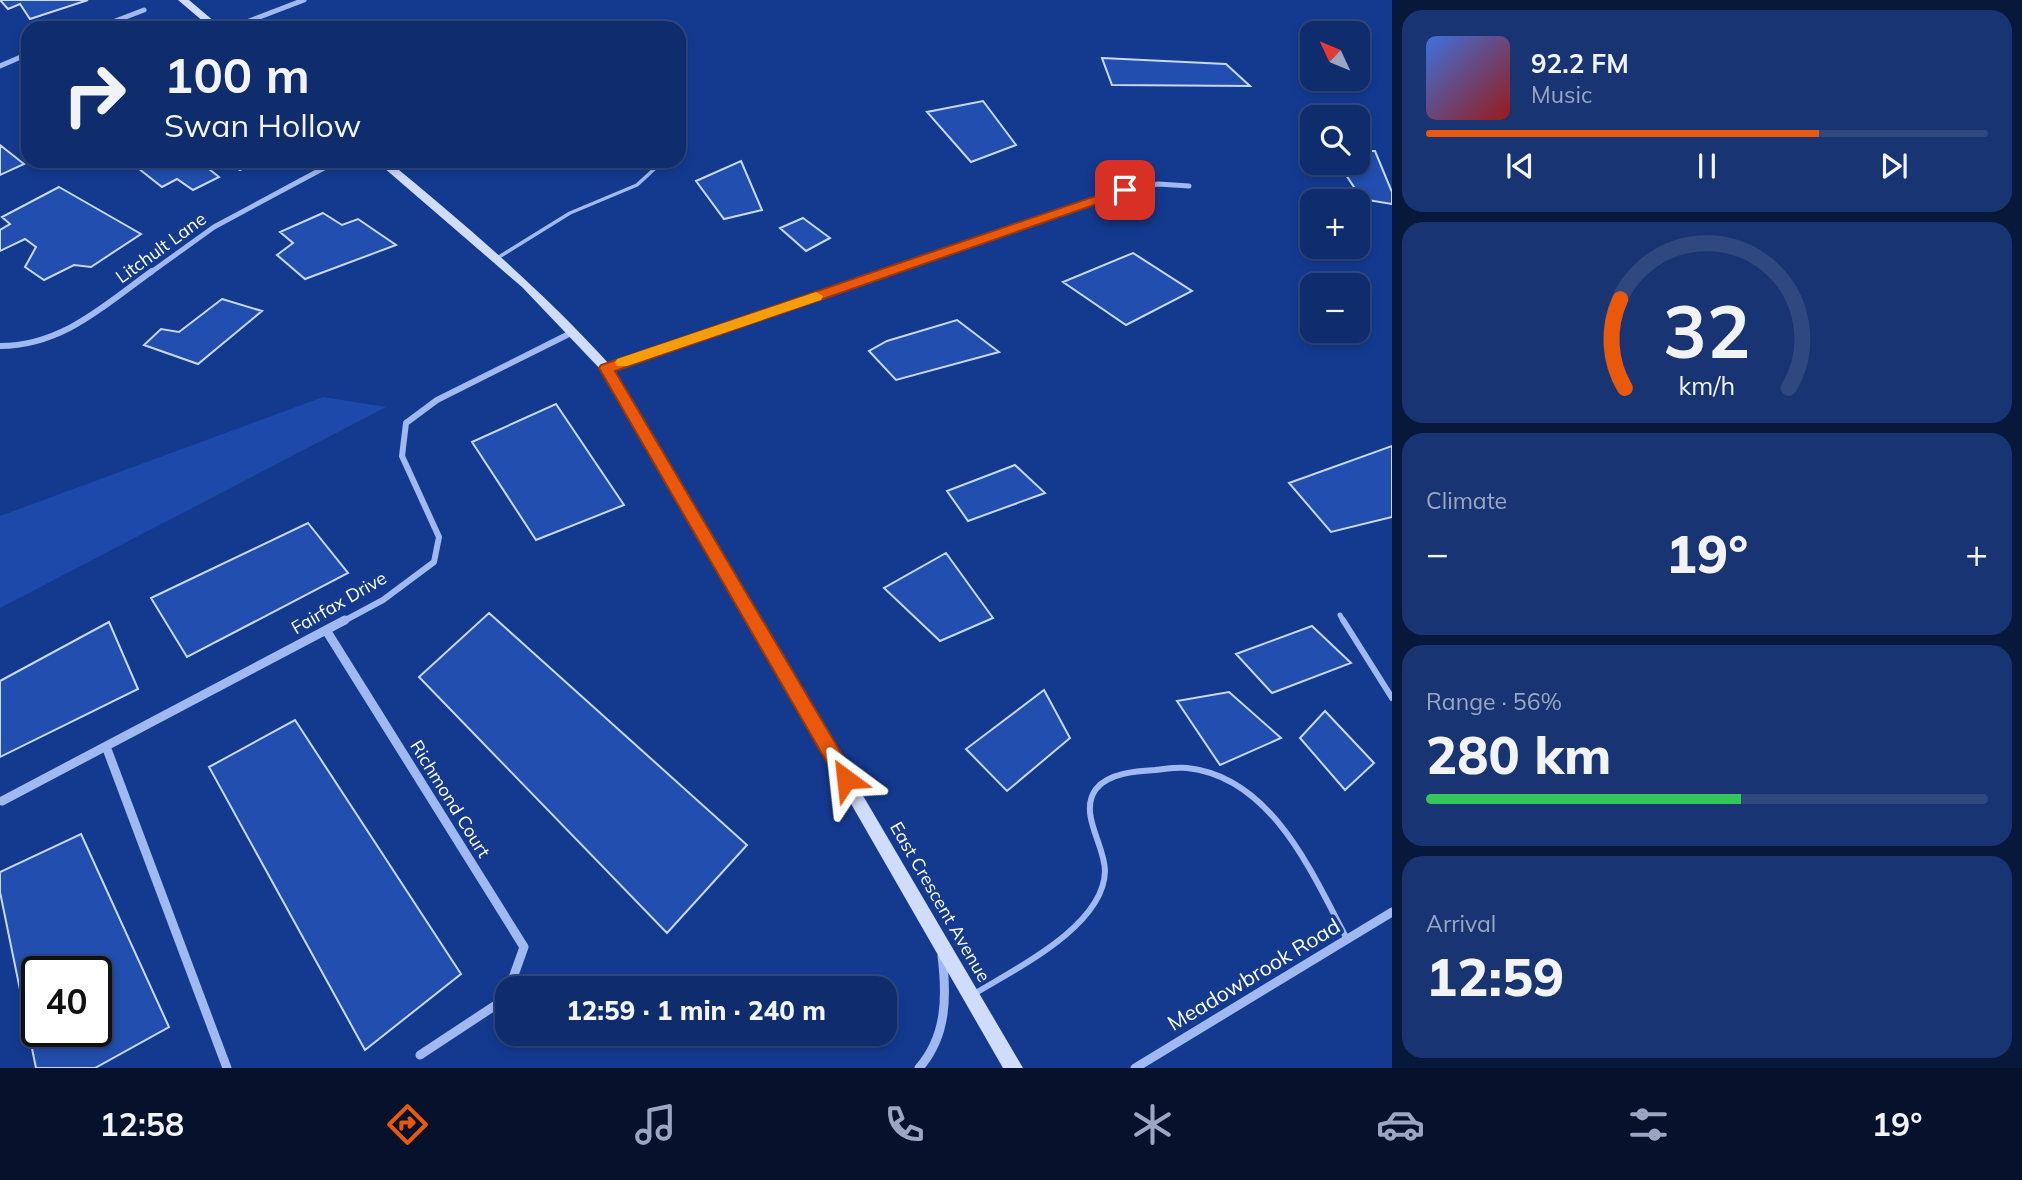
<!DOCTYPE html>
<meta charset="utf-8">
<style>
body{margin:0;font-family:Mulish,sans-serif;background:#183472;color:#f1f3f6;height:100vh;display:flex;flex-direction:column;font-size:26px;white-space:nowrap}
*{box-sizing:border-box;margin:0}
p{font-size:23px;color:#9ba7c2}
.icon{flex:none;width:38px;height:38px;fill:none;stroke:currentColor;stroke-width:2;stroke-linecap:round;stroke-linejoin:round}
.map{position:relative;flex:1;overflow:hidden}
.details{display:flex;flex-direction:column;gap:10px;padding:10px;background:#08183b;width:630px}
.details>*{flex:none}
.banner{position:absolute;left:21px;top:21px;width:665px;height:147px;border-radius:21px;box-shadow:0 4px 10px #0003,0 0 0 2px #2f487f;background:#0f2c6c;color:#f1f3f6;overflow:hidden}
.needle{width:46px;rotate:314deg}
.buttons{position:absolute;left:1300px;top:21px;display:grid;gap:14px}
.buttons a{display:grid;place-items:center;width:70px;height:70px;border-radius:14px;background:#0f2c6c;box-shadow:0 4px 10px #0003,0 0 0 2px #2f487f;font-size:35px}
.speed{position:absolute;left:21px;top:956px;display:flex;gap:14px;font-size:35px;font-weight:700;text-align:center}
.speed>*{display:grid;place-content:center;width:91px;height:91px;border-radius:50%;background:#0f2c6c;box-shadow:0 4px 10px #0003,0 0 0 2px #2f487f;line-height:1}
.speed .limit{border:4px solid #111;border-radius:10px;background:#fff;color:#111}
.pin{position:absolute;display:grid;place-items:center;width:60px;height:60px;color:#fff;margin:-30px;border-radius:14px;box-shadow:0 4px 10px #0006}
.me{position:absolute;width:77px;margin:-38px;rotate:330deg;stroke-linejoin:round;filter:drop-shadow(0 0 5px #0008)}
.turn{display:flex;align-items:center;gap:24px;height:147px;padding:0 28px;font-size:32px}
.turn .icon{width:91px;height:91px;stroke-width:2.5}
.turn b{display:block;font-size:49px;line-height:60px}
.big{font-size:52px;font-weight:800;line-height:1.1}
.details .widget{flex:1;display:flex;flex-direction:column;justify-content:center;gap:10px;min-width:0;padding:0 24px;border-radius:21px;background:#183472}
.details .dial{align-items:center;gap:0}
.dial svg{height:182px;overflow:visible;fill:none;stroke:#2f487f;stroke-width:7;stroke-linecap:round;text-anchor:middle}
.dial text{fill:#f1f3f6;stroke:none}
.song{display:flex;align-items:center;gap:21px}
.cover{width:84px;height:84px;border-radius:10px;background:linear-gradient(135deg,hsl(220 70% 55%),hsl(0 70% 35%))}
.played{height:7px;border-radius:4px;background:linear-gradient(90deg,#ea580c 70%,#2f487f 70%)}
.keys{display:flex;justify-content:space-around;direction:ltr}
.heat{display:flex;justify-content:space-between;align-items:center;font-size:38px;direction:ltr}
.charge{height:10px;border-radius:5px;background:linear-gradient(90deg,#34c759 56%,#2f487f 0)}
.trip{position:absolute;left:495px;top:976px;width:402px;height:70px;border-radius:21px;background:#0f2c6c;box-shadow:0 4px 10px #0003,0 0 0 2px #2f487f;font-weight:800;line-height:70px;text-align:center}
.tabs{display:flex;height:112px;justify-content:space-around;align-items:center;background:#06122b;color:#9ba7c2}
.tabs .icon{width:49px;height:49px}
.tabs .current{color:#ea580c}
.tabs b{font-size:32px;color:#f1f3f6}
main{display:flex;flex:1;min-height:0}
.map>svg:first-child{display:block}
</style>
<main>
<div class="map">
<svg width="1392" height="1068" viewBox="0 0 1392 1068">
<rect width="100%" height="100%" fill="#143a90"/>
<path fill="#1c49aa" d="M323,397L386,407L0,608V516Z"/>
<path fill="#224eaf" stroke="#c7d8fc" stroke-width="2" fill-rule="evenodd" d="M0,0H88L30,19L20,4L8,9Z
M1102,58L1226,64L1250,86L1112,85Z
M983,101L1016,145L971,162L927,112Z
M0,145L24,164L0,175Z
M1358,151H1375L1392,192V204L1362,199L1338,163H1358Z
M142,161H211L204,165L219,177L193,190L177,179L162,187L134,165Z
M224,161H258L240,170Z
M741,161L762,210L724,219L696,181Z
M59,187L141,234L91,267L74,265L44,280L25,267L36,247L25,239L0,251V230L10,224L2,217Z
M323,213L342,225L358,219L396,245L305,279L277,255L293,243L280,232Z
M803,218L830,238L806,251L780,228Z
M1133,253L1192,291L1126,325L1063,282Z
M222,299L262,311L198,364L144,345L161,329L179,332Z
M957,320L999,352L896,380L869,351L887,341Z
M556,404L624,505L536,540L472,442Z
M1392,446V517L1331,532L1289,483Z
M1015,465L1045,493L968,521L947,491Z
M308,523L348,573L187,657L151,598Z
M946,553L993,618L940,641L884,588Z
M489,613L747,845L667,933L419,677Z
M109,622L138,689L0,757V681Z
M1312,626L1351,663L1272,693L1236,654Z
M1044,690L1070,738L1007,791L966,749Z
M1229,692L1281,738L1220,765L1177,701Z
M1325,711L1374,763L1345,790L1300,738Z
M295,720L461,974L365,1050L209,767Z
M81,834L169,1027L95,1068H36L0,892V872ZM37,971H96V1031H37Z"/>
<g fill="none" stroke-linecap="round" stroke-linejoin="round">
<path stroke="#a0baf1" stroke-width="3.5" d="M499,257L570,213L637,185L663,161"/>
<path stroke="#a0baf1" stroke-width="5" d="M1340,615L1344,622"/>
<path stroke="#a0baf1" stroke-width="6" d="M1343,620L1392,698
M974,994C1015,969 1104,926 1105,871C1105,845 1078,813 1096,789C1108,773 1137,771 1155,770C1165,769 1177,767 1187,768C1272,777 1312,873 1347,939"/>
<path stroke="#a0baf1" stroke-width="5" d="M97,28L144,10
M231,28L304,0
M0,66L28,54
M150,273L214,227L337,161
M883,273L1125,190L1158,184L1189,186"/>
<path stroke="#a0baf1" stroke-width="6" d="M0,346C62,346 105,305 152,271
M606,368L888,271
M342,622L383,600L434,562L439,537L402,456L406,423L437,400L573,332"/>
<path stroke="#a0baf1" stroke-width="9" d="M326,630L524,947L509,989
M107,749L227,1068
M2,801L345,620
M420,1055L505,999L508,992
M919,1068C947,1036 947,996 942,956
M1135,1068L1392,912"/>
<path fill="#cfdcfc" fill-rule="evenodd" d="M178,0H189L222,28H211Z
M376,161H388C466,225 542,290 610,365L1023,1068H1003L602,371L522,287Z"/>
</g>
<path fill="#ea580c" stroke="#983908" stroke-width="2" d="M1125,186L1131,190L1129,193L615,371L853,773L856,779L853,785L846,788L840,785L599,368L601,365Z"/>
<path fill="#f59e0b" d="M816,292L823,296L821,300L627,366H617L615,363L617,359Z"/>
<g text-anchor="middle" stroke-width="7" stroke-linejoin="round" paint-order="stroke">
<g font-size="18" fill="#fff" stroke="#143a90">
<text transform="translate(161 248) rotate(-36)" y="6">Litchult Lane</text>
<text transform="translate(339 603) rotate(-30)" y="6">Fairfax Drive</text>
<text transform="translate(450 799) rotate(58)" y="6">Richmond Court</text>
<text transform="translate(940 902) rotate(60)" y="6">East Crescent Avenue</text>
</g>
<g font-size="21" fill="#fff" stroke="#143a90">
<text transform="translate(1254 975) rotate(-31)" y="7">Meadowbrook Road</text>
</g>
</g>
</svg>
<div class="buttons">
<a><svg class="needle" viewBox="-14 -14 28 28"><path d="M0-13l5 13h-10z" fill="#e53935"/><path d="M0 13l5-13h-10z" fill="#9ba7c2"/></svg></a>
<a><svg class="icon" aria-label="search" viewBox="0 0 24 24"><circle cx="10" cy="10" r="6"/><path d="M15 15l6 6"/></svg></a>
<a>+</a>
<a>−</a>
</div>
<div class="speed"><div class="limit">40</div></div>
<div class="pin" style="left:1125px;top:190px;background:#d93025"><svg class="icon" aria-label="arrive" viewBox="0 0 24 24"><path d="M6 21V4h12l-3 4 3 4H6"/></svg></div>
<svg class="me" style="left:846px;top:779px" viewBox="-20 -20 40 40"><path d="M0-17L14 15 0 8-14 15z" fill="#ea580c" stroke="#fff" stroke-width="4"/></svg>
<div class="trip">12:59 · 1 min · 240 m</div>
<div class="banner">
<div class="turn"><svg class="icon" aria-label="right" viewBox="0 0 24 24"><path d="M7 20v-9h11M14 6l5 5-5 5"/></svg><div><b>100 m</b>Swan Hollow</div></div>
</div>
</div>
<section class="details">
<div class="widget">
<div class="song"><i class="cover"></i><div><b>92.2 FM</b><p>Music</p></div></div>
<div class="played"></div>
<div class="keys"><svg class="icon" aria-label="previous" viewBox="0 0 24 24"><path d="M18 5L8 12l10 7zM5 5v14"/></svg><svg class="icon" aria-label="pause" viewBox="0 0 24 24"><path d="M8 5v14M16 5v14"/></svg><svg class="icon" aria-label="next" viewBox="0 0 24 24"><path d="M6 5l10 7-10 7zM19 5v14"/></svg></div>
</div>
<div class="widget dial"><svg viewBox="0 0 100 80">
<path d="M14 69A42 42 0 1 1 86 69"/>
<path d="M14 69A42 42 0 0 1 12 30" stroke="#ea580c"/>
<text x="50" y="56" font-size="32" font-weight="700">32</text>
<text x="50" y="72" font-size="11">km/h</text>
</svg></div>
<div class="widget"><p>Climate</p>
<div class="heat"><a>−</a><b class="big">19°</b><a>+</a></div>
</div>
<div class="widget"><p>Range · 56%</p><b class="big">280 km</b><div class="charge"></div></div>
<div class="widget"><p>Arrival</p><b class="big">12:59</b></div>
</section>
</main>
<nav class="tabs">
<b>12:58</b>
<svg class="icon current" aria-label="directions" viewBox="0 0 24 24"><path d="M12 3l9 9-9 9-9-9zM9 14v-3h6M13 9l2 2-2 2"/></svg>
<svg class="icon" aria-label="music" viewBox="0 0 24 24"><path d="M9 18V5l10-2v13"/><circle cx="6" cy="18" r="3"/><circle cx="16" cy="16" r="3"/></svg>
<svg class="icon" aria-label="phone" viewBox="0 0 24 24"><path d="M5 4h4l2 5-3 2q2 4 5 5l2-3 5 2v4C11 20 4 13 5 4z"/></svg>
<svg class="icon" aria-label="climate" viewBox="0 0 24 24"><path d="M12 3v18M4 7l16 10M4 17L20 7"/></svg>
<svg class="icon" aria-label="car" viewBox="0 0 24 24"><path d="M5 17H2v-5l4-1 3-4h7l3 4 3 1v5h-3M9 17h6M6 11h13"/><circle cx="7" cy="17" r="2"/><circle cx="17" cy="17" r="2"/></svg>
<svg class="icon" aria-label="filters" viewBox="0 0 24 24"><path d="M4 7h16M4 17h16"/><circle cx="9" cy="7" r="2"/><circle cx="15" cy="17" r="2"/></svg>
<b>19°</b>
</nav>
